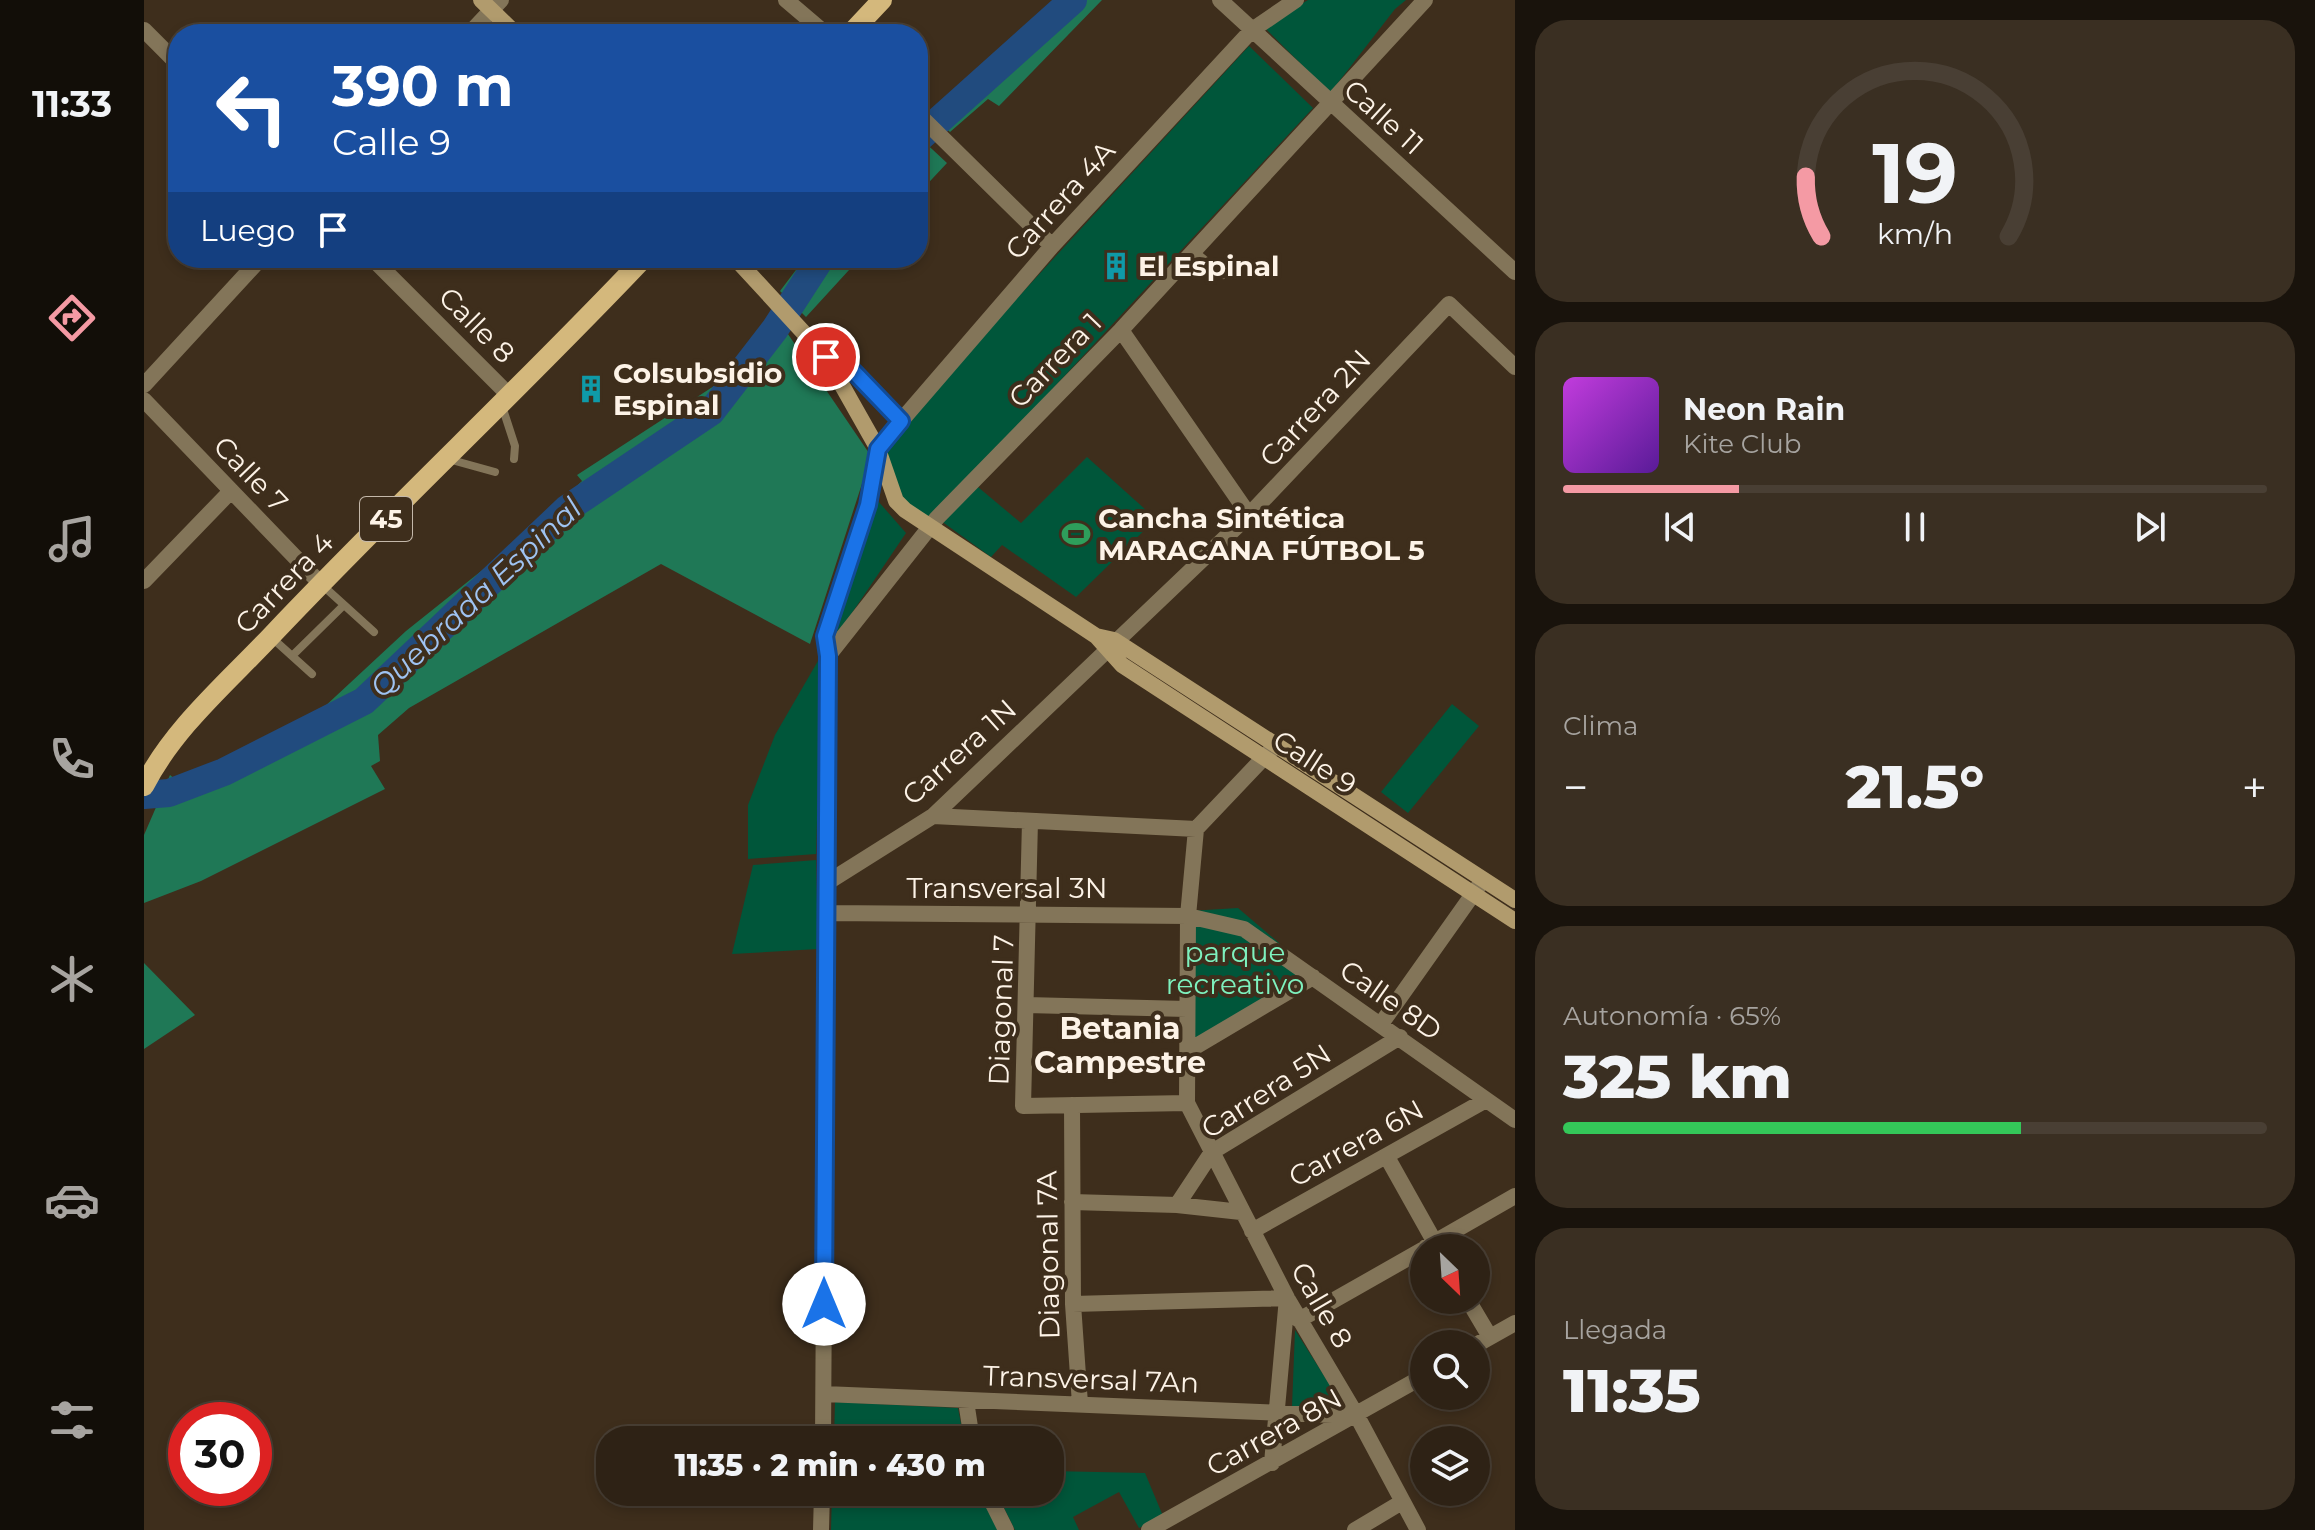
<!DOCTYPE html>
<html lang="es">
<meta charset="utf-8">
<style>
body{margin:0;font-family:Montserrat,sans-serif;background:#3a2f22;color:#f1f3f6;height:100vh;display:flex;flex-direction:column;font-size:30px;white-space:nowrap}
*{box-sizing:border-box;margin:0}
p{font-size:26px;color:#a7a4a0}
.icon{flex:none;width:44px;height:44px;fill:none;stroke:currentColor;stroke-width:2;stroke-linecap:round;stroke-linejoin:round}
.map{position:relative;flex:1;overflow:hidden}
.side{display:flex;flex-direction:column;gap:20px;padding:20px;background:#19130c;width:800px}
.side>*{flex:none}
.hud{position:absolute;left:24px;top:24px;width:760px;height:244px;border-radius:32px;box-shadow:0 4px 12px #0003,0 0 0 2px #493f34;background:#1a4fa0;color:#fff;overflow:hidden}
.needle{width:52px;rotate:155deg}
.buttons{position:absolute;left:1266px;top:1234px;display:grid;gap:16px}
.buttons a{display:grid;place-items:center;width:80px;height:80px;border-radius:50%;background:#2e2215;box-shadow:0 4px 12px #0003,0 0 0 2px #493f34;font-size:40px}
.speed{position:absolute;left:24px;top:1402px;display:flex;gap:16px;font-size:40px;font-weight:700;text-align:center}
.speed>*{display:grid;place-content:center;width:104px;height:104px;border-radius:50%;background:#2e2215;box-shadow:0 4px 12px #0003,0 0 0 2px #493f34;line-height:1}
.speed .limit{border:12px solid #d22;background:#fff;color:#111}
.pin{position:absolute;display:grid;place-items:center;width:68px;height:68px;color:#fff;margin:-34px;border:4px solid #fff;border-radius:50%;box-shadow:0 2px 8px #0007}
.me{position:absolute;width:88px;margin:-44px;rotate:0deg;stroke-linejoin:round;filter:drop-shadow(0 0 6px #0008)}
.turn{display:flex;align-items:center;gap:28px;height:168px;padding:0 32px;font-size:36px}
.turn .icon{width:104px;height:104px;stroke-width:2.5}
.turn b{display:block;font-size:56px;line-height:68px}
.then{display:flex;align-items:center;height:76px;padding:0 32px;background:#0003;gap:16px;font-size:30px}
.big{font-size:60px;font-weight:800;line-height:1.1}
.side .tile{flex:1;display:flex;flex-direction:column;justify-content:center;gap:12px;min-width:0;padding:0 28px;border-radius:32px;background:#3a2f22}
.side .dial{align-items:center;gap:0}
.dial svg{height:208px;overflow:visible;fill:none;stroke:#493f34;stroke-width:7;stroke-linecap:round;text-anchor:middle}
.dial text{fill:#f1f3f6;stroke:none}
.song{display:flex;align-items:center;gap:24px}
.cover{width:96px;height:96px;border-radius:12px;background:linear-gradient(135deg,hsl(290 70% 55%),hsl(270 70% 35%))}
.played{height:8px;border-radius:4px;background:linear-gradient(90deg,#f49aa4 25%,#493f34 25%)}
.keys{display:flex;justify-content:space-around;direction:ltr}
.heat{display:flex;justify-content:space-between;align-items:center;font-size:44px;direction:ltr}
.charge{height:12px;border-radius:6px;background:linear-gradient(90deg,#34c759 65%,#493f34 0)}
.trip{position:absolute;left:452px;top:1426px;width:468px;height:80px;border-radius:32px;background:#2e2215;box-shadow:0 4px 12px #0003,0 0 0 2px #493f34;font-weight:800;line-height:80px;text-align:center}
main{display:flex;flex:1;min-height:0}
.tab-bar{display:flex;flex-direction:column;width:144px;justify-content:space-around;align-items:center;background:#120e08;color:#a7a4a0}
.tab-bar .icon{width:56px;height:56px}
.tab-bar .active{color:#f49aa4}
.tab-bar b{font-size:36px;color:#f1f3f6}
.map>svg:first-child{display:block}
</style>
<main>
<nav class="tab-bar">
<b>11:33</b>
<svg class="icon active" aria-label="directions" viewBox="0 0 24 24"><path d="M12 3l9 9-9 9-9-9zM9 14v-3h6M13 9l2 2-2 2"/></svg>
<svg class="icon" aria-label="music" viewBox="0 0 24 24"><path d="M9 18V5l10-2v13"/><circle cx="6" cy="18" r="3"/><circle cx="16" cy="16" r="3"/></svg>
<svg class="icon" aria-label="phone" viewBox="0 0 24 24"><path d="M5 4h4l2 5-3 2q2 4 5 5l2-3 5 2v4C11 20 4 13 5 4z"/></svg>
<svg class="icon" aria-label="climate" viewBox="0 0 24 24"><path d="M12 3v18M4 7l16 10M4 17L20 7"/></svg>
<svg class="icon" aria-label="car" viewBox="0 0 24 24"><path d="M5 17H2v-5l4-1 3-4h7l3 4 3 1v5h-3M9 17h6M6 11h13"/><circle cx="7" cy="17" r="2"/><circle cx="17" cy="17" r="2"/></svg>
<svg class="icon" aria-label="filters" viewBox="0 0 24 24"><path d="M4 7h16M4 17h16"/><circle cx="9" cy="7" r="2"/><circle cx="15" cy="17" r="2"/></svg>
</nav>
<div class="map">
<svg width="1371" height="1530" viewBox="0 0 1371 1530">
<rect width="100%" height="100%" fill="#3e2e1c"/>
<path fill="#00563a" d="M1164,0H1262L1251,9L1186,93L1120,27Z
M1105,46L1169,108L785,522L756,496L739,452L820,356Z
M943,457L1012,519L932,597L858,545L847,557L793,518L828,482L877,523Z
M734,501L762,533L691,638L688,635Z
M678,654L672,854L604,859V805L631,735Z
M1308,704L1335,726L1264,813L1237,792Z
M672,860L674,949L588,954L609,865Z
M1094,908L1167,970L1044,1051L1045,911Z
M1151,1330L1200,1407H1148Z
M691,1402L814,1408L820,1440H690Z
M906,1471L1001,1473L1019,1516L995,1528L975,1492L929,1517L935,1530H871L852,1492H906Z
M688,1492H835L854,1530H687Z"/>
<path fill="#1f7856" d="M912,0H958L855,106L844,99L806,132L789,117Z
M774,136L803,163L774,194Z
M661,258H716L662,317L636,291Z
M631,315L727,456L666,644L517,564L265,708L234,735L236,761L227,766L241,789L57,881L0,903V835L26,775L37,784L118,748L164,722L262,631L371,544L438,481L433,475L570,386Z
M0,963L51,1015L0,1049Z"/>
<g fill="none" stroke-linecap="round" stroke-linejoin="round">
<path stroke="#214b7e" stroke-width="28" d="M774,139L929,0
M0,795L25,793L80,772L220,701L424,508L567,412L631,329L677,258"/>
<path stroke="#837559" stroke-width="8" d="M1050,251L1079,275
M358,406L371,446L370,459
M304,459L351,472
M177,584L230,632
M127,637L168,674
M148,656L200,605"/>
<path stroke="#837559" stroke-width="16" d="M642,0L682,34
M1076,0L1371,272
M0,30L34,64
M325,34L357,0
M774,114L908,246
M228,258L366,396
M977,330L1105,515
M0,385L117,258
M0,400L176,583
M757,421L908,246L1108,30L1152,0
M0,581L87,491
M684,656L793,518L977,330L1281,0
M789,816L1052,829
M886,821L879,1106L1043,1103
M1052,829L1044,916L1043,1103L1143,1298L1213,1416L1274,1530
M1052,829L1128,749
M681,884L789,816L1105,515L1305,304L1371,367
M682,913L1044,916L1100,929L1371,1120
M882,1005L1043,1009
M1237,1024L1339,880
M1044,1051L1169,977
M928,1105L929,1304L936,1404
M1243,1157L1294,1248
M928,1202L1033,1205L1097,1212
M1033,1205L1068,1152L1256,1037
M1108,1231L1342,1100
M1282,1247L1371,1196
M1324,1300L1346,1337
M929,1304L1143,1298L1128,1463
M1155,1320L1280,1249
M1332,1345L1371,1323
M680,1394L1213,1416
M822,1401L828,1440
M679,1440L684,656L681,636L724,505L734,449
M843,1492L862,1530
M677,1530L678,1492
M1005,1530L1280,1376
M1211,1530L1258,1502"/>
<path stroke="#b19b6d" stroke-width="16" d="M337,0L372,34
M591,258L682,357L734,449L752,501L761,510L952,636L970,640L1371,900
M683,358L710,372L757,421L734,449
M952,636L978,665L1371,921"/>
<path stroke="#d4b87c" stroke-width="20" d="M706,34L738,0
M0,786C30,727 85,681 129,634C250,506 379,386 500,258"/>
</g>
<g fill="none" stroke-linecap="round" stroke-linejoin="round">
<defs>
<path id="route" d="M680,1304L684,656L681,636L724,505L734,449L757,421L710,372L682,357"/>
</defs>
<use href="#route" stroke="#114b97" stroke-width="20"/>
<use href="#route" stroke="#1a73e8" stroke-width="14"/>
</g>
<defs>
<symbol id="building-bare" viewBox="-9 -9 18 18"><path d="M-4-6H4V6H1V3H-1V6H-4ZM-2.5-4.3h1.7v1.8h-1.7ZM.8-4.3h1.7v1.8H.8ZM-2.5-1h1.7V.8h-1.7ZM.8-1h1.7V.8H.8Z" fill="#0f9aa8" stroke="#3e2e1c" stroke-width="2.5" paint-order="stroke"/></symbol>
<symbol id="stadium-bare" viewBox="-9 -9 18 18"><path d="M0-5a6.5 5 0 1 0 0 10a6.5 5 0 1 0 0-10ZM-3.5-1.8h7v3.6h-7Z" fill="#2e9e5b" stroke="#3e2e1c" stroke-width="2.5" paint-order="stroke"/></symbol>
</defs>
<g fill-rule="evenodd">
<use href="#building-bare" x="952" y="246" width="40" height="40"/>
<use href="#building-bare" x="427" y="369" width="40" height="40"/>
<use href="#stadium-bare" x="912" y="514" width="40" height="40"/>
</g>
<g text-anchor="middle" stroke-width="8" stroke-linejoin="round" paint-order="stroke">
<rect fill="#3e2e1c" stroke="#c4b8aa" stroke-width="2" x="216" y="497" width="52" height="44" rx="6"/>
<g font-size="26" font-weight="bold" fill="#fdf3e7">
<text x="242" y="528">45</text>
</g>
<g font-size="28" fill="#fdf3e7" stroke="#3e2e1c">
<text transform="translate(1240 117) rotate(42)" y="10">Calle 11</text>
<text transform="translate(916 200) rotate(-48)" y="10">Carrera 4A</text>
<text transform="translate(333 325) rotate(45)" y="10">Calle 8</text>
<text transform="translate(911 360) rotate(-46)" y="10">Carrera 1</text>
<text transform="translate(1171 408) rotate(-47)" y="10">Carrera 2N</text>
<text transform="translate(107 474) rotate(46)" y="10">Calle 7</text>
<text transform="translate(140 583) rotate(-46)" y="10">Carrera 4</text>
<text transform="translate(815 752) rotate(-42)" y="10">Carrera 1N</text>
<text transform="translate(1171 762) rotate(33)" y="10">Calle 9</text>
<text x="863" y="898">Transversal 3N</text>
<text transform="translate(1247 1000) rotate(35)" y="10">Calle 8D</text>
<text transform="translate(857 1010) rotate(-88)" y="10">Diagonal 7</text>
<text transform="translate(1122 1091) rotate(-33)" y="10">Carrera 5N</text>
<text transform="translate(1212 1143) rotate(-29)" y="10">Carrera 6N</text>
<text transform="translate(904 1255) rotate(-91)" y="10">Diagonal 7A</text>
<text transform="translate(1178 1305) rotate(60)" y="10">Calle 8</text>
<text transform="translate(947 1379) rotate(2)" y="10">Transversal 7An</text>
<text transform="translate(1130 1432) rotate(-29)" y="10">Carrera 8N</text>
</g>
<g font-size="28" font-weight="bold" fill="#fdf3e7" stroke="#3e2e1c" text-anchor="start">
<text x="994" y="276">El Espinal</text>
<text x="469" y="383">Colsubsidio<tspan x="469" dy="32">Espinal</tspan></text>
<text x="954" y="528">Cancha Sintética<tspan x="954" dy="32">MARACANA FÚTBOL 5</tspan></text>
</g>
<g font-size="28" fill="#7ef1be" stroke="#3e2e1c">
<text x="1091" y="962">parque<tspan x="1091" dy="32">recreativo</tspan></text>
</g>
<g font-size="30" font-style="italic" fill="#9fc3f2" stroke="#3e2e1c">
<text transform="translate(332 598) rotate(-43)" y="10">Quebrada Espinal</text>
</g>
<g font-size="30" font-weight="bold" fill="#fdf3e7" stroke="#3e2e1c">
<text x="976" y="1039">Betania<tspan x="976" dy="34">Campestre</tspan></text>
</g>
</g>
</svg>
<div class="buttons">
<a><svg class="needle" viewBox="-14 -14 28 28"><path d="M0-13l5 13h-10z" fill="#e53935"/><path d="M0 13l5-13h-10z" fill="#a7a4a0"/></svg></a>
<a><svg class="icon" aria-label="search" viewBox="0 0 24 24"><circle cx="10" cy="10" r="6"/><path d="M15 15l6 6"/></svg></a>
<a><svg class="icon" aria-label="layers" viewBox="0 0 24 24"><path d="M12 4l9 5-9 5-9-5zM3 14l9 5 9-5"/></svg></a>
</div>
<div class="speed"><div class="limit">30</div></div>
<div class="pin" style="left:682px;top:357px;background:#d93025"><svg class="icon" aria-label="arrive" viewBox="0 0 24 24"><path d="M6 21V4h12l-3 4 3 4H6"/></svg></div>
<svg class="me" style="left:680px;top:1304px" viewBox="-20 -20 40 40"><circle r="19" fill="#fff"/><path d="M0-13L10 11 0 6-10 11z" fill="#1a73e8"/></svg>
<div class="trip">11:35 · 2 min · 430 m</div>
<div class="hud">
<div class="turn"><svg class="icon" aria-label="left" viewBox="0 0 24 24"><path d="M17 20v-9H6M10 6l-5 5 5 5"/></svg><div><b>390 m</b>Calle 9</div></div>
<div class="then">Luego<svg class="icon" aria-label="arrive" viewBox="0 0 24 24"><path d="M6 21V4h12l-3 4 3 4H6"/></svg></div>
</div>
</div>
<section class="side">
<div class="tile dial"><svg viewBox="0 0 100 80">
<path d="M14 69A42 42 0 1 1 86 69"/>
<path d="M14 69A42 42 0 0 1 8 46" stroke="#f49aa4"/>
<text x="50" y="56" font-size="32" font-weight="700">19</text>
<text x="50" y="72" font-size="11">km/h</text>
</svg></div>
<div class="tile">
<div class="song"><i class="cover"></i><div><b>Neon Rain</b><p>Kite Club</p></div></div>
<div class="played"></div>
<div class="keys"><svg class="icon" aria-label="previous" viewBox="0 0 24 24"><path d="M18 5L8 12l10 7zM5 5v14"/></svg><svg class="icon" aria-label="pause" viewBox="0 0 24 24"><path d="M8 5v14M16 5v14"/></svg><svg class="icon" aria-label="next" viewBox="0 0 24 24"><path d="M6 5l10 7-10 7zM19 5v14"/></svg></div>
</div>
<div class="tile"><p>Clima</p>
<div class="heat"><a>−</a><b class="big">21.5°</b><a>+</a></div>
</div>
<div class="tile"><p>Autonomía · 65%</p><b class="big">325 km</b><div class="charge"></div></div>
<div class="tile"><p>Llegada</p><b class="big">11:35</b></div>
</section>
</main>
